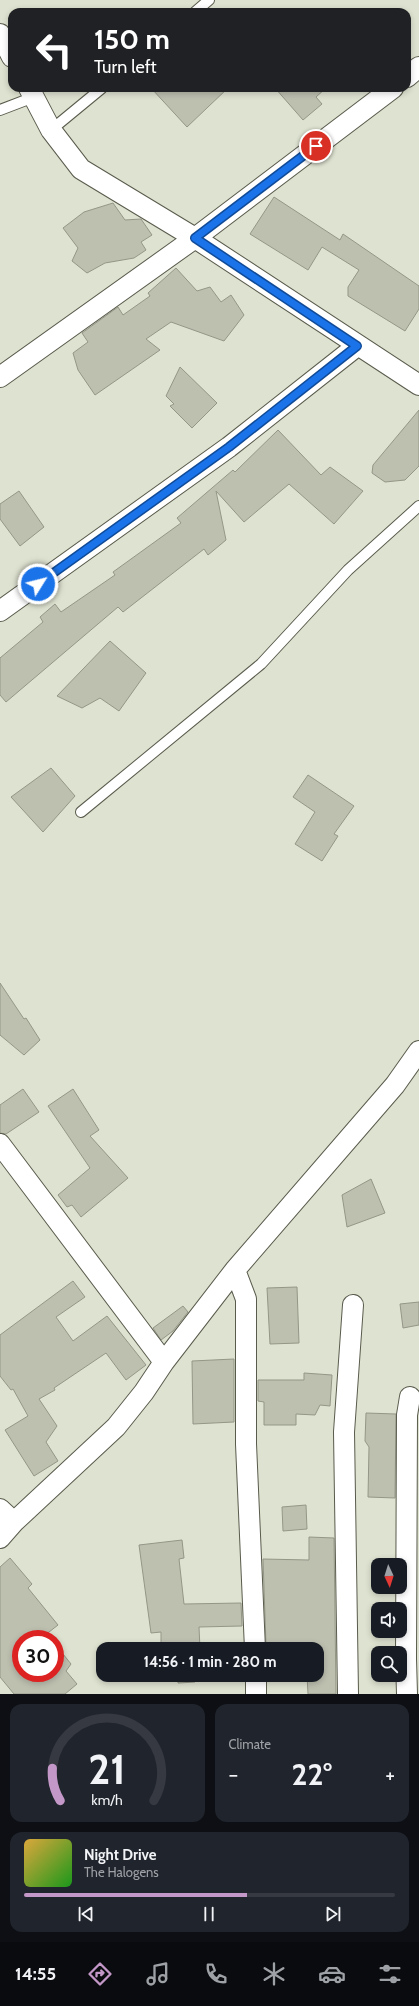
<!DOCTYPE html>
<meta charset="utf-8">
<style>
body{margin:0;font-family:Cabin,sans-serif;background:#20242c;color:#f1f3f6;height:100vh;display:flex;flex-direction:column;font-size:15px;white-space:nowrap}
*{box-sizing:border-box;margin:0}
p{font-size:13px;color:#9ea1a6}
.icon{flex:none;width:22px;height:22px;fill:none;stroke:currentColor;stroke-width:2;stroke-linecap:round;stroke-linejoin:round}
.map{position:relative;height:1694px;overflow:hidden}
.side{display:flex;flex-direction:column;gap:10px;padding:10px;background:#0d0f14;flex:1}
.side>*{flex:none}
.banner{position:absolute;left:8px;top:8px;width:403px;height:84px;border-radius:12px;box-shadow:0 2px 6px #0003;background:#202124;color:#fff;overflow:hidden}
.needle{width:26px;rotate:176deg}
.fabs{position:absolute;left:371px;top:1558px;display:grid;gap:8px}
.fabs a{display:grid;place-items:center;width:36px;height:36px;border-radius:8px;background:#171b24;box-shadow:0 2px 6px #0003;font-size:20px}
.speed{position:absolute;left:12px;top:1630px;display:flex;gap:8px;font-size:20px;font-weight:700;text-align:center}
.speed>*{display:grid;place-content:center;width:52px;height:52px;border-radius:50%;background:#171b24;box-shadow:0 2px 6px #0003;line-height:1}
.speed .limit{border:6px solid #d22;background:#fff;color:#111}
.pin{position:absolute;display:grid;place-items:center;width:34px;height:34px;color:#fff;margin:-17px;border:2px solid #fff;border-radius:50%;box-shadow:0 1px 4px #0007}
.me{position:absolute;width:44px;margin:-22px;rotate:54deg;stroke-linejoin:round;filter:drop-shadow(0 0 3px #0008)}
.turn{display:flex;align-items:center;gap:14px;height:84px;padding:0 20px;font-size:18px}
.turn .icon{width:52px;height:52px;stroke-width:2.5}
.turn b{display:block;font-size:28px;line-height:34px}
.big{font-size:30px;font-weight:800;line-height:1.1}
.side .widget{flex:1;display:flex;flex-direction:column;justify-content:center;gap:6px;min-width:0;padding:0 14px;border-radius:12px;background:#20242c}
.side .dial{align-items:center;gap:0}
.dial svg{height:104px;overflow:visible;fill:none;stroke:#363941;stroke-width:7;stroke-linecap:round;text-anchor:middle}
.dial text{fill:#f1f3f6;stroke:none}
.song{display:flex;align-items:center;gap:12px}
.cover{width:48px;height:48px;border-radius:6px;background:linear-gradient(135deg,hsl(40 70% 55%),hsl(120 70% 35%))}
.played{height:4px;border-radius:2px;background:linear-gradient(90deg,#c397c7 60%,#363941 60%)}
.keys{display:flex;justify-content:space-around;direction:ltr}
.heat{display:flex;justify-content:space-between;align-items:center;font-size:22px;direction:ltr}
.side .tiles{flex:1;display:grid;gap:10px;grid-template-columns:1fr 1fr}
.widget:last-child{grid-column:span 2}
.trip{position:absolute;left:96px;top:1642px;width:228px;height:40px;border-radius:12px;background:#171b24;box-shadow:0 2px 6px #0003;font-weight:800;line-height:40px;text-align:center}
.menu{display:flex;height:64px;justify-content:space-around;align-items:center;background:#090b0e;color:#9ea1a6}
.menu .icon{width:28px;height:28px}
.menu .selected{color:#c397c7}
.menu b{font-size:18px;color:#f1f3f6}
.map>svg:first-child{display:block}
</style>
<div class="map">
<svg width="419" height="1694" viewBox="0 0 419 1694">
<rect width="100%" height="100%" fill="#dee2d0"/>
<path fill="#bdc0af" stroke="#949787" d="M151,88H228L187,127Z
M275,88H326L316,97L322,104L303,120Z
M274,197L340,240L343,234L419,286V309L405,331L348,296V287L359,270L322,247L308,270L250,234Z
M113,203L125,220L141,219L152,235L141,242L146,250L134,258L105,263L87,273L72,261L78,248L63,228L84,212Z
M176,268L197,291L210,287L221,302L231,295L244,315L224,341L171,322L146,339L160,350L95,395L78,370L73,353L88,342L82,333L118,307L123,315L150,296L148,293Z
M180,367L217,403L192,428L170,406L174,404L166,396Z
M419,410V466L405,480L385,482L372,473L373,465Z
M278,430L321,475L330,467L363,491L334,524L289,484L244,522L216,491L226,540L208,555L204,549L123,612L118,607L6,702L0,695V658L43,622L40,617L55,604L61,612L115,575L113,572L181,523L177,518L233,470L235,472Z
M19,491L44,527L20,546L0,519V504Z
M110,641L146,673L119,711L100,698L82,708L57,696Z
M51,768L75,796L43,832L11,797Z
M308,775L354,806L334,834L338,836L322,861L295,844L315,812L293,797Z
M0,983L24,1019L26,1018L40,1040L24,1055L0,1035Z
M23,1089L39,1112L6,1134L0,1133V1105Z
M73,1089L99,1130L90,1136L128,1178L81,1217L72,1205L67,1207L58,1195L90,1168L48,1106Z
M371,1179L385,1213L347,1227L342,1195Z
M73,1281L85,1297L56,1317L73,1341L107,1316L146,1365L126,1380L106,1353L54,1388L55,1390L39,1399L57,1426L46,1442L58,1461L34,1476L5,1430L28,1416L13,1389L11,1390L0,1376V1335Z
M297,1287L299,1343L270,1344L267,1288Z
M419,1302V1325L403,1328L400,1304Z
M183,1306L188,1312L173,1331L161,1340L153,1328Z
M234,1359V1422L193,1424L192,1361Z
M304,1373L332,1375L330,1406L320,1405L315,1415L296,1414V1425H264V1402L258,1401V1380H304Z
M366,1413L396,1414L395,1498L368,1497L369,1447L365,1441Z
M306,1505L307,1529L283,1531L282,1507Z
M309,1537L334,1538L336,1694H308L307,1675H317V1649H307V1646L266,1645L263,1559L309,1560Z
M182,1540L184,1558L179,1559L184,1604L241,1603L242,1626L199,1627L200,1649H161V1632L151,1633L139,1545Z
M10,1558L32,1584L28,1588L58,1625L40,1639H21V1673H55V1644L71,1664L66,1671L77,1684L65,1694H14L0,1677V1567Z
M178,1675H200V1676H194L195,1682L178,1683Z"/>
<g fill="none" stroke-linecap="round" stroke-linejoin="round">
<defs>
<path id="service" d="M195,12L209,0
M0,110L34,97
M51,130L102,88
M81,812L261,664L348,570L419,506"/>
<path id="minor" d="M0,34L12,57
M407,77L419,67
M29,88L51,130L81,169L195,238L419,385
M0,377L195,238L393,88
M0,611L229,447L357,346
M0,1144L164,1362
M235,1270L246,1299V1444L255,1649
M0,1509L14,1522
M0,1538L14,1522L116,1427L144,1392L164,1362L235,1270L395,1085L419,1051
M256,1675V1694
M348,1694L344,1432L353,1305
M407,1694L406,1659L407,1415L410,1397"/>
</defs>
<use href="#service" stroke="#595b4c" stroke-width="12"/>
<use href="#minor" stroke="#595b4c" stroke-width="22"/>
<use href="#service" stroke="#fff" stroke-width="10"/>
<use href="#minor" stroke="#fff" stroke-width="20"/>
</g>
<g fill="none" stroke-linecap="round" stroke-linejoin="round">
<defs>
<path id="route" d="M38,584L229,447L357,346L195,238L316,146"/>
</defs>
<use href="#route" stroke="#114b97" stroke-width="10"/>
<use href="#route" stroke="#1a73e8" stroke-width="7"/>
</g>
</svg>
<div class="fabs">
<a><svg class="needle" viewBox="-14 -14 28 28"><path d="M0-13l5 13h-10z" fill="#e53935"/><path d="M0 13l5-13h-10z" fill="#9ea1a6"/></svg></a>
<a><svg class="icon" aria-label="sound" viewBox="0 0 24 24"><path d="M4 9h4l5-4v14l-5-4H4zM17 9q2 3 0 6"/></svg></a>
<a><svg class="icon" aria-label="search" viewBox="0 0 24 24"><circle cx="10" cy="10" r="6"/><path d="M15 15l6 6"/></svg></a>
</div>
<div class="speed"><div class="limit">30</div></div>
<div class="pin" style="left:316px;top:146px;background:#d93025"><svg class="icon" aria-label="arrive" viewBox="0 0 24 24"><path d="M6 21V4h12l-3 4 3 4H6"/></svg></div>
<svg class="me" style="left:38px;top:584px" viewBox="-20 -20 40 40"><circle r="17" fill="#1a73e8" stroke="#fff" stroke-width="3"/><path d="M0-11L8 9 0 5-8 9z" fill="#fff"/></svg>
<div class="trip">14:56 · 1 min · 280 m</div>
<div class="banner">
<div class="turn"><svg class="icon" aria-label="left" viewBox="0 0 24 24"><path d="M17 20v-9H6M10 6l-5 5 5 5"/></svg><div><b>150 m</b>Turn left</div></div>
</div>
</div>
<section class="side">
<div class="tiles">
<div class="widget dial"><svg viewBox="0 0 100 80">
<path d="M14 69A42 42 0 1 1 86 69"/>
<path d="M14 69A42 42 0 0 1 8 44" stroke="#c397c7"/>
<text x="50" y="56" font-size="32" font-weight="700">21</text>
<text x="50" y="72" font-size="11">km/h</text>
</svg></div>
<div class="widget"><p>Climate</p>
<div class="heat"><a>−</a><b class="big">22°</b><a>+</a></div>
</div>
<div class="widget">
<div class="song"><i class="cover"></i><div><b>Night Drive</b><p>The Halogens</p></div></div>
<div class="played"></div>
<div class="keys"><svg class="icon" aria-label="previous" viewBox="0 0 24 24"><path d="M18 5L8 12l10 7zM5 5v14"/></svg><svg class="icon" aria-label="pause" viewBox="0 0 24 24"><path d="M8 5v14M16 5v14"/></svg><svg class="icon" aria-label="next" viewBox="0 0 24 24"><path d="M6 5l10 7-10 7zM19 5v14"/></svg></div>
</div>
</div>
</section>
<nav class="menu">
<b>14:55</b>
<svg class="icon selected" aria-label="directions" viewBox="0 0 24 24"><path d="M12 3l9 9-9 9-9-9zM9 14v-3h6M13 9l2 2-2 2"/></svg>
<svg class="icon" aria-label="music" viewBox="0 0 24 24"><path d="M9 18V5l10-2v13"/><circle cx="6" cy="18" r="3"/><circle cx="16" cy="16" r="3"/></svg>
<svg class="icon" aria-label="phone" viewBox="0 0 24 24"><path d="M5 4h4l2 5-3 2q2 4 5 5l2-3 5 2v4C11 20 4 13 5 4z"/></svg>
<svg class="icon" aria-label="climate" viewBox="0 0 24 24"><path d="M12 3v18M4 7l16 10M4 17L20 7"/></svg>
<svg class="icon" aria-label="car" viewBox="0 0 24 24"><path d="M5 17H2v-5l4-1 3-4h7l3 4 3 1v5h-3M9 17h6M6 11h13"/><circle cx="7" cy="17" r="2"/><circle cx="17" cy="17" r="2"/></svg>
<svg class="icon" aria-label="filters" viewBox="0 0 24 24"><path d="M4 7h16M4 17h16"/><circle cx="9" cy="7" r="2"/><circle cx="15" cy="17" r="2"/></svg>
</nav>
